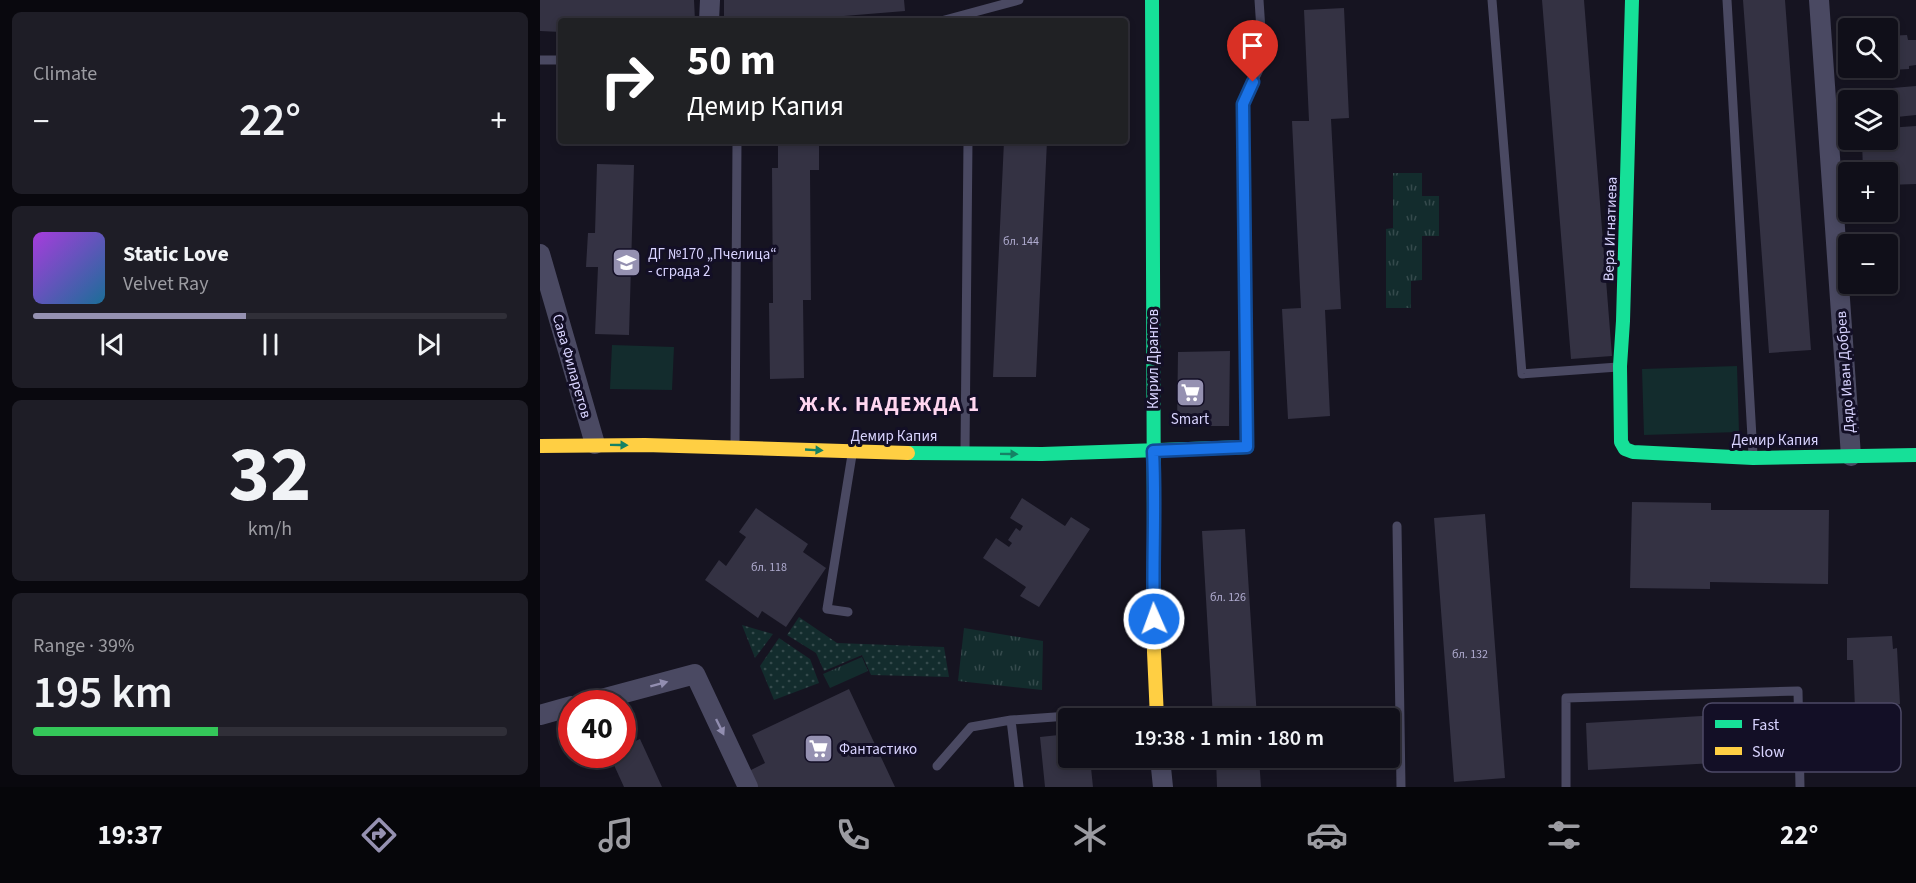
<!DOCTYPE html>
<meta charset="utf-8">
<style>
body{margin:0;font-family:"Source Sans 3",sans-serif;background:#1e1d26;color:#f1f3f6;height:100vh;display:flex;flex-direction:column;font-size:22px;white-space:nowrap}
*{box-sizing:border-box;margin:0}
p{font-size:20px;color:#9c9ca2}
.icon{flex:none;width:33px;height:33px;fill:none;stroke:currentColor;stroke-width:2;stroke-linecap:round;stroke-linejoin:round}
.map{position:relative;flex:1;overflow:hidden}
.details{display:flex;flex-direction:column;gap:12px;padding:12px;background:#09080e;width:540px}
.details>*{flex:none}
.hud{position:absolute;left:18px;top:18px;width:570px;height:126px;border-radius:6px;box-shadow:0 3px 9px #0003,0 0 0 2px #302f38;background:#202124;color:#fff;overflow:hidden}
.controls{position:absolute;left:1298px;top:18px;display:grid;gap:12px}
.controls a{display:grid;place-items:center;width:60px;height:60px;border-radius:6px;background:#100f19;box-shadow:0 3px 9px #0003,0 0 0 2px #302f38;font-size:30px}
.speed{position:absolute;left:18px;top:690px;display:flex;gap:12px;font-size:30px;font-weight:700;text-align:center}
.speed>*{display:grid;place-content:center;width:78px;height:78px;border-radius:50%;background:#100f19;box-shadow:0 3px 9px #0003,0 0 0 2px #302f38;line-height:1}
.speed .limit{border:9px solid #d22;background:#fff;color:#111}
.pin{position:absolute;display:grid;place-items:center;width:51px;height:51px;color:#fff;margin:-62px -26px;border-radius:50% 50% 50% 0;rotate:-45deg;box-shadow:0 0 6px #0007}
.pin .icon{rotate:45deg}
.me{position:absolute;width:66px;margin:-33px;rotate:358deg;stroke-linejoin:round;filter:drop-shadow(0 0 4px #0008)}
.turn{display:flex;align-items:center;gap:21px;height:126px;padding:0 30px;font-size:27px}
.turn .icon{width:78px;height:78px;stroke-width:2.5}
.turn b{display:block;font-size:42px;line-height:51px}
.big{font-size:45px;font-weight:600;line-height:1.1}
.details .widget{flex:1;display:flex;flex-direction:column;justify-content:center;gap:9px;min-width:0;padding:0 21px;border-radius:9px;background:#1e1d26}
.details .dial{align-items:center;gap:0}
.dial b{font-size:78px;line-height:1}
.song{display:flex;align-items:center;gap:18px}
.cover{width:72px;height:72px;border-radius:9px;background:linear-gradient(135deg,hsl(280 70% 55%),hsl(200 70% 35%))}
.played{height:6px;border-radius:3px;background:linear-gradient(90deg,#9591b1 45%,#302f38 45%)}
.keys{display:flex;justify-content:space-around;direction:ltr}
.heat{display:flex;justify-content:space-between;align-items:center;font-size:33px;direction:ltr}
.charge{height:9px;border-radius:4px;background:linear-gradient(90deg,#34c759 39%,#302f38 0)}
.trip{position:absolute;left:518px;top:708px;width:342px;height:60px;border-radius:6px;background:#100f19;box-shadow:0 3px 9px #0003,0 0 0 2px #302f38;font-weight:600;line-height:60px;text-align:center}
.tabs{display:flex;height:96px;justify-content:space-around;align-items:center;background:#06060a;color:#9c9ca2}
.tabs .icon{width:42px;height:42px}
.tabs .selected{color:#9591b1}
.tabs b{font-size:27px;color:#f1f3f6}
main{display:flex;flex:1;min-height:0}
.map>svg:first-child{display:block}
</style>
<main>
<section class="details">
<div class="widget"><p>Climate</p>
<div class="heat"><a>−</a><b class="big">22°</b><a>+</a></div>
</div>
<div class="widget">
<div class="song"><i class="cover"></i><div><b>Static Love</b><p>Velvet Ray</p></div></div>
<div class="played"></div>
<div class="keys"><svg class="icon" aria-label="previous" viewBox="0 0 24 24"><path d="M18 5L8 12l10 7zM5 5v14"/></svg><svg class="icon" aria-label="pause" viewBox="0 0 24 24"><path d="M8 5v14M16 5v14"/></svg><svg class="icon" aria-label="next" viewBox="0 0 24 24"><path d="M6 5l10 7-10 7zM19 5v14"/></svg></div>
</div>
<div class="widget dial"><b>32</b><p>km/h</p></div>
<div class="widget"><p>Range · 39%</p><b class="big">195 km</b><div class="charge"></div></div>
</section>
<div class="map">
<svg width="1376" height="787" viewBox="0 0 1376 787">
<defs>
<pattern id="grass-dots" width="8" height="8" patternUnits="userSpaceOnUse" patternTransform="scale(1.5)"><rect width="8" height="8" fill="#132c2d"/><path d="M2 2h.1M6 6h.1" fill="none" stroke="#354a4c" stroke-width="1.8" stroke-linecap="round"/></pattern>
<pattern id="park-tufts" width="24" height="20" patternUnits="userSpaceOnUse" patternTransform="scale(1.5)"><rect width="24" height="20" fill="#132c2d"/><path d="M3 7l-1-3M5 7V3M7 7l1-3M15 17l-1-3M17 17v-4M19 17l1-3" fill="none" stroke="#354a4c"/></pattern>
</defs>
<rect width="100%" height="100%" fill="#161421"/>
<path fill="url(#grass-dots)" d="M259,617L297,643L404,647L409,677L331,675L322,655L284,671L276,653L247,635Z
M202,625L233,634L215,658Z
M239,638L270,659L279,683L234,700L220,666Z"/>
<path fill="url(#park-tufts)" d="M853,173H882V196H899V236H882V280L871,281V308H846V229L853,228Z
M424,628L503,641L502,690L418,681Z
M322,657L328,671L290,688L283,674Z"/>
<path fill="#132c2d" d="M72,345L134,347L132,390L70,389Z
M1197,366L1199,432L1104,435L1102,369Z"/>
<path fill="#343243" d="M0,0H154L155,21H21V32L0,31Z
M184,0H364L365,11L243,21H184Z
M1002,0H1044L1072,356L1031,359Z
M1203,0H1245L1271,350L1229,353Z
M804,8L809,118L791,119L801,309L785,310L790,416L748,419L742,309L761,308L752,121H769L764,10Z
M1367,35L1368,40H1376V65L1369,66V69L1316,72V68H1347V36Z
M1376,86V115L1347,118V100H1318L1317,91Z
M1376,126V184L1347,185V172H1323L1322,140H1347V128Z
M238,141H279V170H270L271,300H263L264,378L230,379L229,303H233L232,168H238Z
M464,141H507L496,377H453Z
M57,164L94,165L89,335L55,334L58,267H46L48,233H55Z
M690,351L689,426H637L638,352Z
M482,498L525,526L531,517L550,529L499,607L480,596L486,587L443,558L456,538L469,547L472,543L468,540L476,528L480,531L483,526L470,518Z
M1092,502L1171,503V510H1289L1288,584L1170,582V589L1090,588Z
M216,508L268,544L263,552L286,568L246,627L222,611L218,618L165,580L179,560L186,566L206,537L199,532Z
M945,514L965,778L914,782L894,518Z
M705,529L717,718H673L662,531Z
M1352,636L1353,649L1357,648L1360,704L1353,705V721L1358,720L1359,756L1312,757L1310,708L1315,709L1313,660H1307V638Z
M309,689L355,787H217L209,771L225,763L212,735Z
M1244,711L1247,759L1048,770L1046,723Z
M528,734V758H550L553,787H505L500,737Z
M100,739L122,787H84L69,754H82V747Z
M676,758H719L721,787H677Z"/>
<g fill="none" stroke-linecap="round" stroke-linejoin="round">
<path stroke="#4a4962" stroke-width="9" d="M952,0L982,374L1078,367
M1187,0L1213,455
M401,21L479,0
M0,60H21
M707,444L703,103L723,61L719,0
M195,445L197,141
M425,450L428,141
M857,526L861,787
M308,612L287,609L312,455
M471,720L479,787
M397,766L431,727L471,720L613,710
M1026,787V698L1258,691L1260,787"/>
<path stroke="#4a4962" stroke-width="20" d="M1279,0L1311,456
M169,21L170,0
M0,254L55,444
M43,704L155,674L208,787
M0,715L32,706
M620,758L623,787"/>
<path stroke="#16e098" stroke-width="14" d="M612,0L614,536
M1092,0L1083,321L1080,366L1081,442L1085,449L1093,452L1213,458L1376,455
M368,453L502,454L707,447"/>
<path stroke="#ffcf43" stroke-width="14" d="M0,446L105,445L368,453
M614,536V652L617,718"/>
</g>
<defs><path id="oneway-solid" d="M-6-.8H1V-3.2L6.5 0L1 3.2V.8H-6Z" transform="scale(1.5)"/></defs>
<g fill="#158265">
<use href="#oneway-solid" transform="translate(79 445) rotate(1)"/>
<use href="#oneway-solid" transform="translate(274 450) rotate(3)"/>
<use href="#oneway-solid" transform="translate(469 454) rotate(1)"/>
</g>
<g fill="#928eb0">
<use href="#oneway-solid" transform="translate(119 684) rotate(-15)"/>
<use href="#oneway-solid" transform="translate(180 727) rotate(64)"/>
</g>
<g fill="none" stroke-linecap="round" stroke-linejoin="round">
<defs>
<path id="route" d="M614,619C612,563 616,507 613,451L707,447L703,104L713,82"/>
</defs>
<use href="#route" stroke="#114b97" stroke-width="15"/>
<use href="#route" stroke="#1a73e8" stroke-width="10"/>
</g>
<defs>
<symbol id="school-square" viewBox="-11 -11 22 22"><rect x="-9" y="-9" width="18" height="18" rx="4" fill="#9591b1" stroke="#130f26"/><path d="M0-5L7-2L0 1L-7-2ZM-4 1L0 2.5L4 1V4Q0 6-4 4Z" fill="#fff"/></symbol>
<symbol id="supermarket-square" viewBox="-11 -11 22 22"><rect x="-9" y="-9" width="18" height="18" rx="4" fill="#9591b1" stroke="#130f26"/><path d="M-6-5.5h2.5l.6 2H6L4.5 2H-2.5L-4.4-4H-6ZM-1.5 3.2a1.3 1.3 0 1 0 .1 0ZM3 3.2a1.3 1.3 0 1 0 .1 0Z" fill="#fff"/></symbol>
</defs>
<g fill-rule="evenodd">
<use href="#school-square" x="70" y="246" width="33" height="33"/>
<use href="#supermarket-square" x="634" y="376" width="33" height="33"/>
<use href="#supermarket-square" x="262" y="732" width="33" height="33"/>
</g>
<g text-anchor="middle" stroke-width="6" stroke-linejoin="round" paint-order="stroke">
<g font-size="12" fill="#b0acd0">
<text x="481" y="245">бл. 144</text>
<text x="229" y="571">бл. 118</text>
<text x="688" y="601">бл. 126</text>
<text x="930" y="658">бл. 132</text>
</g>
<g font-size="15" fill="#d9d4ff" stroke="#130f26">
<text transform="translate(1070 229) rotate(-88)" y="5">Вера Игнатиева</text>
<text transform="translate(613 359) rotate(-90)" y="5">Кирил Дрангов</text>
<text transform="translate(32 366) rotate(74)" y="5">Сава Филаретов</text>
<text transform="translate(1305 372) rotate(-94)" y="5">Дядо Иван Добрев</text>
<text x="354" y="441">Демир Капия</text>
<text x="1235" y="445">Демир Капия</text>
</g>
<g font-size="15" fill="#d9d4ff" stroke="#130f26" text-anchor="start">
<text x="108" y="259">ДГ №170 „Пчелица“<tspan x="108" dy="17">- сграда 2</tspan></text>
<text x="650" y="424" text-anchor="middle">Smart</text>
<text x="299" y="754">Фантастико</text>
</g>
<g font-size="21" font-weight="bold" letter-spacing="1.5" fill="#ffd6f0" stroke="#130f26">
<text x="350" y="411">Ж.К. НАДЕЖДА 1</text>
</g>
</g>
<rect x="1163" y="703" width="198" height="69" rx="9" fill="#130f26" stroke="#4e4a67" stroke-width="1.5"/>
<rect x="1175" y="720" width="27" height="8" fill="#16e098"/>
<rect x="1175" y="747" width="27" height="8" fill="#ffcf43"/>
<g font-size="16" fill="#d9d4ff">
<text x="1212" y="730">Fast</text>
<text x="1212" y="757">Slow</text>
</g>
</svg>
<div class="controls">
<a><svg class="icon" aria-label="search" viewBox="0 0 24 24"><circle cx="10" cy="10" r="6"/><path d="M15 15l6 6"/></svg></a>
<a><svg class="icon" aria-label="layers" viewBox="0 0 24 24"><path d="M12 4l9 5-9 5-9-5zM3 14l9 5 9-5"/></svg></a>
<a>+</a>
<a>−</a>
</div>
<div class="speed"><div class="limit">40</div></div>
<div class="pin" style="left:713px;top:82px;background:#d93025"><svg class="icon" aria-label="arrive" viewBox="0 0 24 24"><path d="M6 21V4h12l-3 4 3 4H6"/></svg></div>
<svg class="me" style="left:614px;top:619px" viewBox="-20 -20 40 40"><circle r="17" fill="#1a73e8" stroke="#fff" stroke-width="3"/><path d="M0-11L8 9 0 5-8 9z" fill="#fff"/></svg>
<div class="trip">19:38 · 1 min · 180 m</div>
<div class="hud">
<div class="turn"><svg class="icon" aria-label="right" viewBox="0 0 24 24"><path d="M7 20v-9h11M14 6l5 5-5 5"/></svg><div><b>50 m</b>Демир Капия</div></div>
</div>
</div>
</main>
<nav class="tabs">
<b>19:37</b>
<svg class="icon selected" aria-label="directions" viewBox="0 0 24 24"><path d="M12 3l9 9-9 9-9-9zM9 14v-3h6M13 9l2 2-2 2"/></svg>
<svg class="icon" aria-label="music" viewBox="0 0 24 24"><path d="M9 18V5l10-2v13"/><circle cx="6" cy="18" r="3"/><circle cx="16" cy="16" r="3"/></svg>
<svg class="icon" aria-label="phone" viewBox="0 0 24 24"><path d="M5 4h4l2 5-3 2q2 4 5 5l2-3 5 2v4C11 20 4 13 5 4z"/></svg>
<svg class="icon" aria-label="climate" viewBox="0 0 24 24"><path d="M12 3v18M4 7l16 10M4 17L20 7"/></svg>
<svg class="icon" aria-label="car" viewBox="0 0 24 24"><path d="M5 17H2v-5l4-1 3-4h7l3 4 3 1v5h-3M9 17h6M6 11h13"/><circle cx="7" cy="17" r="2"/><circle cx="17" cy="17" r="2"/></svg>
<svg class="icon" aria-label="filters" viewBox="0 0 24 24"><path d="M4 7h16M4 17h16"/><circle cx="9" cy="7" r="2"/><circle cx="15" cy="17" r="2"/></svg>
<b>22°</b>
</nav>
